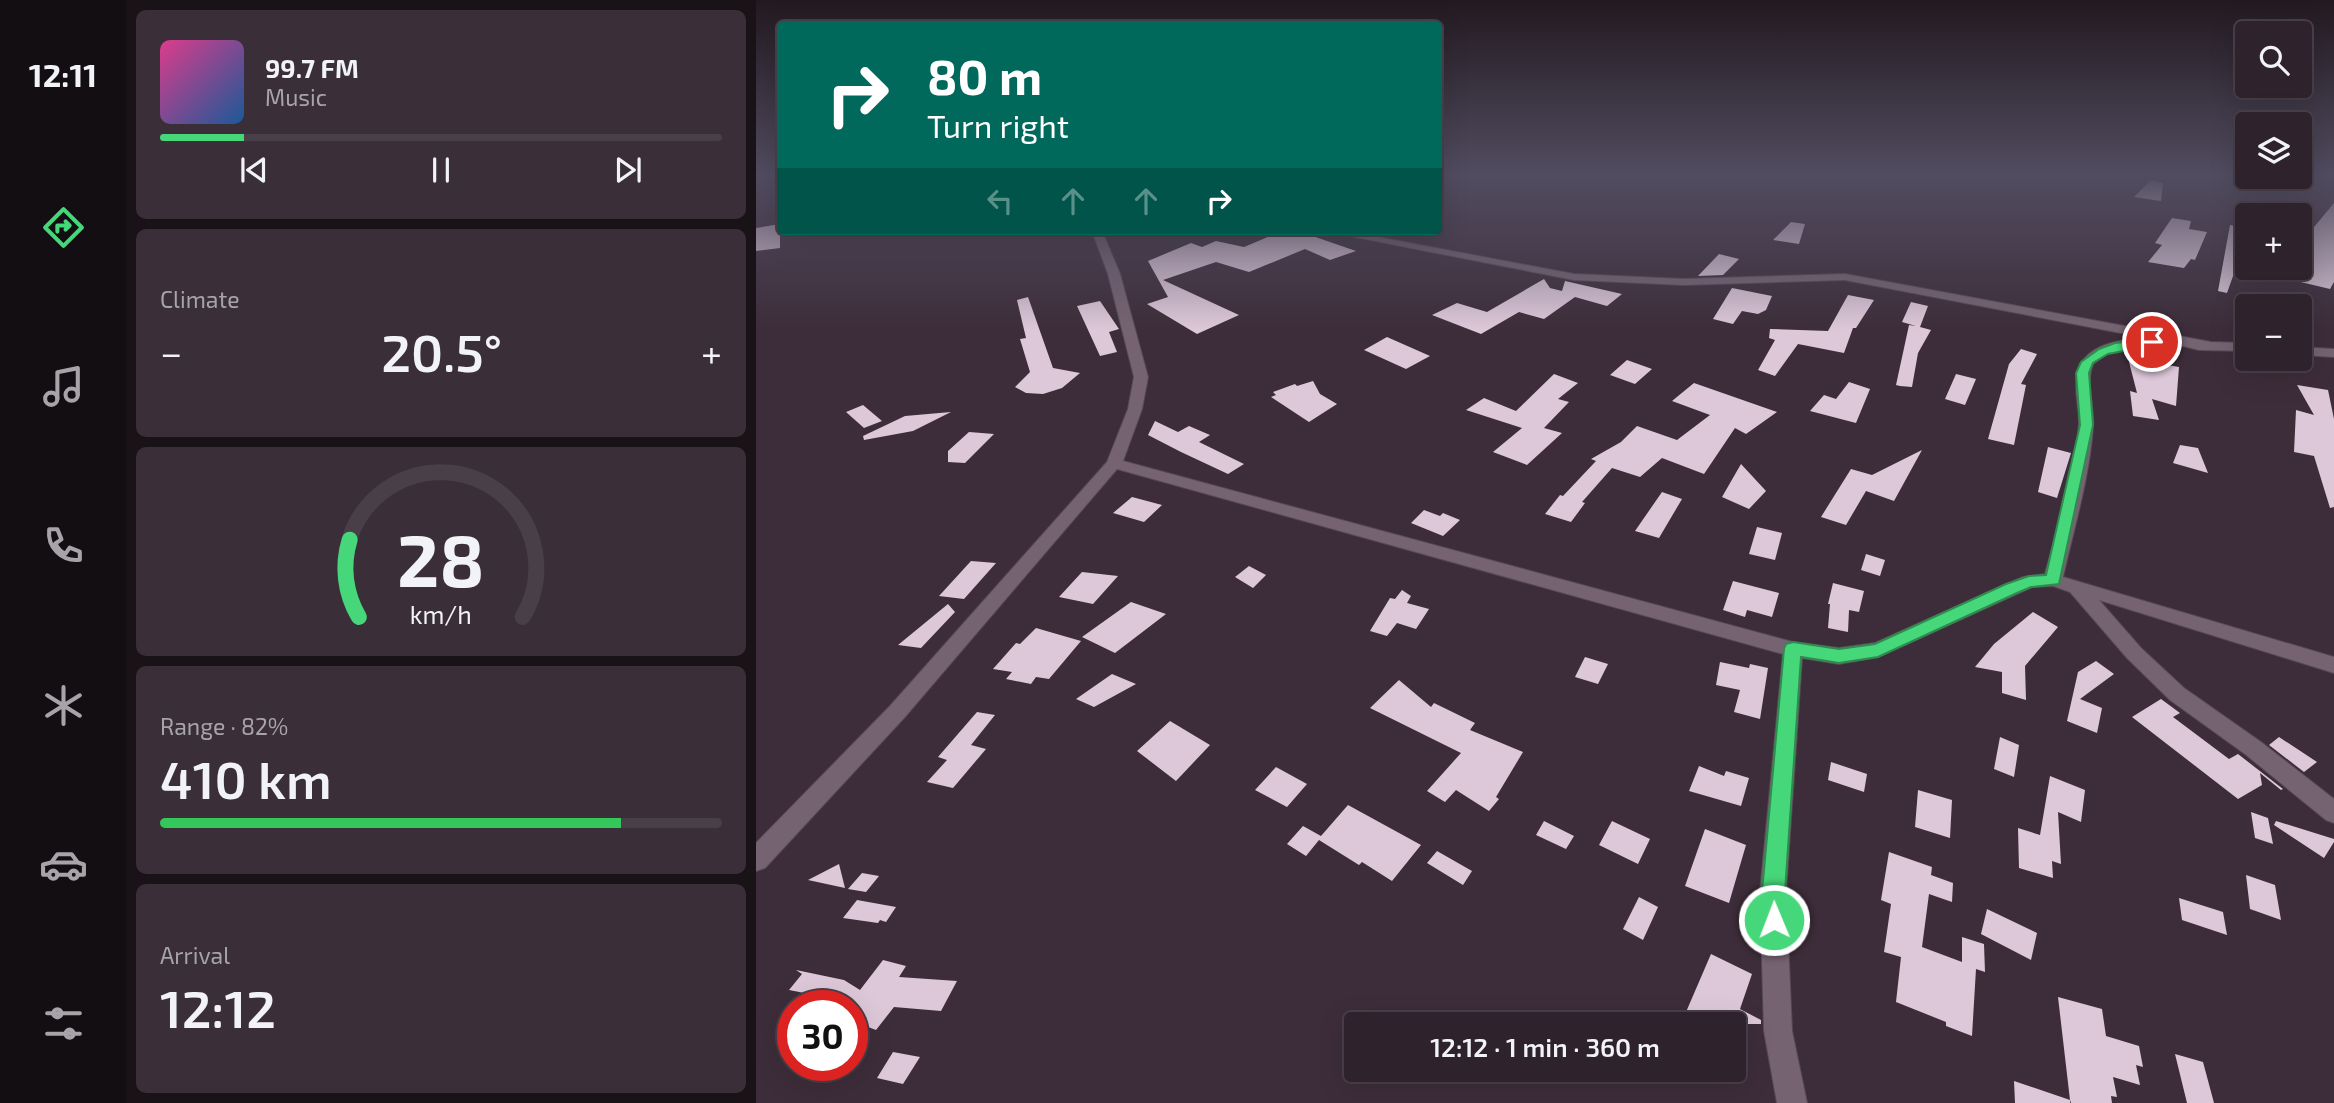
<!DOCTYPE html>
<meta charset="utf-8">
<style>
body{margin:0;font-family:"Exo 2",sans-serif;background:#3a2f38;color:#f1f3f6;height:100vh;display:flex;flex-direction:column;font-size:26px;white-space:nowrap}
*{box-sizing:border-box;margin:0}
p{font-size:23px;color:#a7a4a9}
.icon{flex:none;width:38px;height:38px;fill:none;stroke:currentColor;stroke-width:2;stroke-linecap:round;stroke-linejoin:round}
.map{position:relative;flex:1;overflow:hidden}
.side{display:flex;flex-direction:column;gap:10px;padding:10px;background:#191318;width:630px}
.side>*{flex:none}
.banner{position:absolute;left:21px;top:21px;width:665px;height:214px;border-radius:7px;box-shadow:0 7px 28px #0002,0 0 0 2px #493f48;background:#00695c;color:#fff;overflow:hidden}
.fabs{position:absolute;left:1479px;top:21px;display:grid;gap:14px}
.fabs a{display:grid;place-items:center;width:77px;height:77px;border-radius:7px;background:#2e222c;box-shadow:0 7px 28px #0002,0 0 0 2px #493f48;font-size:35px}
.speed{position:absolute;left:21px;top:990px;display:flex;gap:14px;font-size:35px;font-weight:700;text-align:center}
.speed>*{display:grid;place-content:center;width:91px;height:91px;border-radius:50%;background:#2e222c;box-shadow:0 7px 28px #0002,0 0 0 2px #493f48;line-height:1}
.speed .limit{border:10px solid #d22;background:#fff;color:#111}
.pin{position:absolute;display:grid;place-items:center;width:60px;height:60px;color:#fff;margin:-30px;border:4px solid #fff;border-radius:50%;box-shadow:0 2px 7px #0007}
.me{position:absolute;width:77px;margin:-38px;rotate:359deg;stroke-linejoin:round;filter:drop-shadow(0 0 5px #0008)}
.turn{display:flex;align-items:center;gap:24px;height:147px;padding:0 35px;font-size:32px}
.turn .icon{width:91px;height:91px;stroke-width:2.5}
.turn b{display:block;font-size:49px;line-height:60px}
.lanes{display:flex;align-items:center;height:66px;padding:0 35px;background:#0003;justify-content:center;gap:35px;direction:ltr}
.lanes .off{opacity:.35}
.big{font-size:52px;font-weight:600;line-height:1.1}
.side .tile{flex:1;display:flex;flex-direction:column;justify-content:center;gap:10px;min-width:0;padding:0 24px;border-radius:10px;background:#3a2f38}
.side .dial{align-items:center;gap:0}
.dial svg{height:182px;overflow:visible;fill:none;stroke:#493f48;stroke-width:7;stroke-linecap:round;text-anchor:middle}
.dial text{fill:#f1f3f6;stroke:none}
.song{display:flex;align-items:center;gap:21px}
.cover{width:84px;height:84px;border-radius:10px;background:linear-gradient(135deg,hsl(330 70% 55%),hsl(210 70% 35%))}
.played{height:7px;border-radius:4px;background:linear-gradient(90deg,#46d77a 15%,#493f48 15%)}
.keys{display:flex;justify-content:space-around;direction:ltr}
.heat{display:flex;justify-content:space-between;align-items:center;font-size:38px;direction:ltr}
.charge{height:10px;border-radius:5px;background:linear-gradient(90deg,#34c759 82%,#493f48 0)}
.trip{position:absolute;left:588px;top:1012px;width:402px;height:70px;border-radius:7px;background:#2e222c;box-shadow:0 7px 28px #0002,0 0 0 2px #493f48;font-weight:600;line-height:70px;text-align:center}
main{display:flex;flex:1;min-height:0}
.dock{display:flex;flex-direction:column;width:126px;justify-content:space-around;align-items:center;background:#120e12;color:#a7a4a9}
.dock .icon{width:49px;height:49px}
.dock .selected{color:#46d77a}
.dock b{font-size:32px;color:#f1f3f6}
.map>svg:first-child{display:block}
</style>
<main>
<nav class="dock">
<b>12:11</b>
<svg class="icon selected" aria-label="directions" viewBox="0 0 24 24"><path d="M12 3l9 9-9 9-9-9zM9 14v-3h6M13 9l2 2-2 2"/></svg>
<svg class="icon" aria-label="music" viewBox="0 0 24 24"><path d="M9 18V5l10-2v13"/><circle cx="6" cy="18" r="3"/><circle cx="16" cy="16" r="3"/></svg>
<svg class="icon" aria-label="phone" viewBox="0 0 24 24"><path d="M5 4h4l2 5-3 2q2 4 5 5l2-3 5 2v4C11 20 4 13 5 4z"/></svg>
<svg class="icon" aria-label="climate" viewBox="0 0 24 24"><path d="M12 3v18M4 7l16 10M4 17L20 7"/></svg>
<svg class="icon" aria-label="car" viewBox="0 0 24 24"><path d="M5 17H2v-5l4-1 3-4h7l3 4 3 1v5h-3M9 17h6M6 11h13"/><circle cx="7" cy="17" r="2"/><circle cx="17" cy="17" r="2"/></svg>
<svg class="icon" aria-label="filters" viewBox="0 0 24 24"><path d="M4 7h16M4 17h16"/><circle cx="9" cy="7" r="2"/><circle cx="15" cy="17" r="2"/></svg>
</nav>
<section class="side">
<div class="tile">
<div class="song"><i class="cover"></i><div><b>99.7 FM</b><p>Music</p></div></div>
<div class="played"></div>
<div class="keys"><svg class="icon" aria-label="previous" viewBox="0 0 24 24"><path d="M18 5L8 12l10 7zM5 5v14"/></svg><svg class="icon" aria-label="pause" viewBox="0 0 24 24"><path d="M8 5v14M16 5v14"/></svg><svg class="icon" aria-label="next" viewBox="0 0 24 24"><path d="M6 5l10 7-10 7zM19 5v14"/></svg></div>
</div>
<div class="tile"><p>Climate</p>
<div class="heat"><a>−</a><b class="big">20.5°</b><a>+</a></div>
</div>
<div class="tile dial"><svg viewBox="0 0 100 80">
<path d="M14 69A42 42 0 1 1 86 69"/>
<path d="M14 69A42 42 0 0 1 10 35" stroke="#46d77a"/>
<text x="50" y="56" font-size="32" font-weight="700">28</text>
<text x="50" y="72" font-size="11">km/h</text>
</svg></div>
<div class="tile"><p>Range · 82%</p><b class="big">410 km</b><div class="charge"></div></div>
<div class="tile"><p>Arrival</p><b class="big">12:12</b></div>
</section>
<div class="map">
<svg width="1578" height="1103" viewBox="0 0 1578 1103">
<rect width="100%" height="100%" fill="#3d2d3a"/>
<path fill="#ddc8d9" d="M1395,180L1407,183L1405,201L1378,197Z
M1578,203V282L1574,289L1528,278L1538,268H1544V244Z
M1416,218L1435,221L1433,229L1451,232L1439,260L1435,259L1428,268L1392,262L1406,245L1399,243Z
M1035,222L1049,224L1043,244L1017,240Z
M24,224V248L0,251V228Z
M1474,225L1491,228V237L1471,293L1462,291Z
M526,231H542L600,251L574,260L549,249L493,272L460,262L407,280L483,315L441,334L391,304L412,297L392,261L435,243L446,247L460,241L488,247Z
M963,254L983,259L967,275L942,276Z
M788,279L794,288L806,291L809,281L866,294L851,306L819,297L788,319L763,312L725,334L676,315L701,303L731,312Z
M976,288L1016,296L1010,310L1002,314L986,311L977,324L957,319Z
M1092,295L1118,300L1100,328H1097L1088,353L1042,344L1019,376L1002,370L1019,340L1013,338L1014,329L1072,331Z
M272,297L297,368L324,373L306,388L287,394L270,393L259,387L274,372L264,339L270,338L261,300Z
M344,301L363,329L353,332L361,352L344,356L321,306Z
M1155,302L1172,306L1164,327L1175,330L1162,353L1156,387L1144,386L1140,385L1153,325L1160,326L1146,322Z
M631,337L674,356L650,369L608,350Z
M1265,349L1281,354L1265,384L1270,385L1258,445L1232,439L1253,364Z
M1372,358L1423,367L1420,406L1396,399L1403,420L1377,416L1374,391L1381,393Z
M871,360L896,369L879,384L854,375Z
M798,374L822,383L802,399L813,402L788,428L806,433L771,465L737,452L766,428L710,410L728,398L760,411Z
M1200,374L1220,379L1209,405L1189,399Z
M557,381L564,394L581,404L553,422L515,397L520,395L517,392L539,384L541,386Z
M1093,382L1114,389L1100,423L1054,411L1068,395L1080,399Z
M938,383L1021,412L990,434L979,428L948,474L906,458L884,477L856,468L826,502L829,503L815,522L789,514L804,495L807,496L840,461L835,459L865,442L881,426L921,440L954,415L916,401Z
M1541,385L1572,390L1578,419V507L1574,508L1558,456L1538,452L1540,410L1558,415Z
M107,405L126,421L108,428L90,412Z
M195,412L157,431L108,440L107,436L149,416Z
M399,421L422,432L433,426L454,435L443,442L488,464L472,474L425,452L392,435Z
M213,432L238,434L209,463L192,462V451Z
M1424,445L1442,448L1452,473L1417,463Z
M1292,447L1315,453L1301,498L1282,492Z
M1166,450L1138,501L1110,491L1090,525L1065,517L1095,469L1116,475Z
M985,464L1010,491L993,509L966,497Z
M906,492L926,499L903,538L879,531Z
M376,497L406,505L388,522L357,513Z
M668,510L684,516L687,513L704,520L687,536L655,523Z
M1001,527L1026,533L1019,560L993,554Z
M1110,554L1129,560L1124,576L1105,570Z
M215,561L240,563L208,599L183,596Z
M493,566L510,575L497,588L479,577Z
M326,572L362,576L337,604L303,597Z
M977,581L1023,593L1016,617L991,610L989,617L967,610Z
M1077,583L1108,591L1103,612L1093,610L1092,632L1072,628L1074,604H1072Z
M646,590L655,596L651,603L673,609L660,629L641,623L631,636L614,631L634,598L639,599Z
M375,602L410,614L359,653L326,637Z
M192,604L199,612L165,648L142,645Z
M1277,612L1302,627L1269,666L1270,700L1246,693V672L1219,667L1238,644Z
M280,628L325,641L293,679L280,677L275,684L250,679L256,672L237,669L260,643L264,644Z
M829,657L852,664L842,684L819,677Z
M1340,661L1358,674L1324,699L1346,708L1341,733L1311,721L1322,672Z
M964,662L993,668L994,664L1012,668L1004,719L978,712L984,690L960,685Z
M356,674L380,684L338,707L320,699Z
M643,680L675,707L678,703L719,723L714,730L767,752L740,797L743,799L733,811L700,790L689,802L671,791L705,753L614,708Z
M1405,699L1424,713L1417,717L1473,759L1482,754L1527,789L1525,790L1504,773L1506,785L1482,799L1376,717Z
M221,712L239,715L215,745L230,749L197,788L171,782L191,760L182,757Z
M414,721L454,745L420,781L381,751Z
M1244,737L1263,745L1258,777L1238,769Z
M1523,737L1561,762L1548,772L1513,745Z
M1075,762L1111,774L1108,792L1072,780Z
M943,766L968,776L970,771L993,778L985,806L933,791Z
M520,767L551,784L531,807L499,790Z
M1294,776L1329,790L1325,822L1302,812L1305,864L1296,861L1297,878L1263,868L1262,828L1284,835Z
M1162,790L1196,800L1194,838L1159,827Z
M592,805L665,845L636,881L606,862L603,865L563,840L550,856L531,844L547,826L565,836Z
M1495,812L1512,818L1517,844L1499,838Z
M788,821L818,836L810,849L780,835Z
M856,821L894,839L882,864L843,845Z
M1520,821L1578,839V842L1568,858L1518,825Z
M949,829L990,845L973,903L929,886Z
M681,851L716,871L707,885L671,863Z
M1133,852L1176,867L1175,875L1197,883L1196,902L1173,894L1166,947L1206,962V937L1228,944L1229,972L1220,969L1216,1036L1190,1026V1022L1140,1002L1145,957L1128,952L1135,904L1125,900Z
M83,864L89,888L52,880Z
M106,873L123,876L110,892L92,889Z
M1490,875L1519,885L1525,920L1494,909Z
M883,897L902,907L887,940L867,929Z
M1423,898L1467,912L1471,935L1426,920Z
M101,900L140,907L130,922L124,920L122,923L87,918Z
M1231,909L1281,933L1275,960L1225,934Z
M955,954L996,974L984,1009L1005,1020V1024H951L930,1012Z
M127,960L150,966L143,977L201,981L185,1011L138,1007L120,1030L96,1021V1006L76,995L74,998L33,990L46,974L40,970L88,980L104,990Z
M1302,997L1346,1009L1350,1036L1383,1046L1387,1067L1380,1065L1384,1085L1357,1077L1361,1097L1355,1096L1356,1103H1315L1314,1100V1103H1259L1258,1081L1314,1100Z
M137,1052L164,1057L147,1084L121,1078Z
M1419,1054L1447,1062L1458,1103H1431Z"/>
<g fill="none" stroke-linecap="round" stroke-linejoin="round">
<defs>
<path id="minor" d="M336,231H346L364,274L392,377L386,409L367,461L1037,642L1083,648L1119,643L1267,577L1289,574C1302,525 1321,473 1323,422C1323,403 1314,377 1327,360C1342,341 1374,338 1396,339L1089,280L928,285L818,280L568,231H590L818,274L928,279L1089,274L1455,342L1491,343V351L1443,350L1406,341V346L1401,347L1364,349L1349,355L1337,364C1329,385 1339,407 1337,428C1333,479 1318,528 1307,577L1578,657V673L1343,600L1385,648L1428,688L1505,742L1578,799V823L1570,820L1489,754L1414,700L1371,658L1314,592L1297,586L1276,587L1122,657L1083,664L1046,658L1030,892L1036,1031L1051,1103H1021L1008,1031L1004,892L1027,654L361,469L148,718L9,868L0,871V843L134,706L351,462L372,409L378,377L352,274Z
M1544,347L1578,349V357L1544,355Z"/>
</defs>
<use href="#minor" stroke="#564954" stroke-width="2"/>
<use href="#minor" fill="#756372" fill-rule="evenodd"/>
</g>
<linearGradient id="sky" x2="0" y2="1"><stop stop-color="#221920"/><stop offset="0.53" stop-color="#514c60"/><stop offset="1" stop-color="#514c60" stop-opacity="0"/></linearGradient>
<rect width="1578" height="330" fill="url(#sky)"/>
<path fill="#46d77a" stroke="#2e8c4f" stroke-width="2" d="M1396,339L1400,340V345L1352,354L1337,363L1333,373L1337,425L1303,584L1275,587L1261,593L1122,657L1083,663L1045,657L1029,892L1030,920L1027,928L1018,932L1010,928L1007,920L1006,892L1028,649L1030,644L1037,642L1083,649L1119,644L1250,584L1273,576L1290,575L1324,425L1320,373L1325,362L1343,349L1359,343Z"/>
</svg>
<div class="fabs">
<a><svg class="icon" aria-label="search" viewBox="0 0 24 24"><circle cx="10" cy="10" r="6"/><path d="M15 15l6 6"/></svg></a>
<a><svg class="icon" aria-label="layers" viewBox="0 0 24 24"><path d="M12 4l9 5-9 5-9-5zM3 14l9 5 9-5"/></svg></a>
<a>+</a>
<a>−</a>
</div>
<div class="speed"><div class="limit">30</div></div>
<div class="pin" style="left:1396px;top:342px;background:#d93025"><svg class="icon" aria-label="arrive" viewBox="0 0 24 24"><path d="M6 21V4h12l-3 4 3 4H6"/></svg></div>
<svg class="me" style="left:1018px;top:920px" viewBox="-20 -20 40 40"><circle r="17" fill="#46d77a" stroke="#fff" stroke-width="3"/><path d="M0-11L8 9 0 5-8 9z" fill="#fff"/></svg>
<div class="trip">12:12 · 1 min · 360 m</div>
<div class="banner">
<div class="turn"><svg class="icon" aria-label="right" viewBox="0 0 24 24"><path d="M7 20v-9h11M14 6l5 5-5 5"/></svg><div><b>80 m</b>Turn right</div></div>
<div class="lanes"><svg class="icon off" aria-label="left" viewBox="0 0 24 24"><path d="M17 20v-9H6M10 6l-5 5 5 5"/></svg><svg class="icon off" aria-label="ahead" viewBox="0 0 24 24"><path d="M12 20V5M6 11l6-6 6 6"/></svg><svg class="icon off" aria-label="ahead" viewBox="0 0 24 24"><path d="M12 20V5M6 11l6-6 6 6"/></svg><svg class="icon" aria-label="right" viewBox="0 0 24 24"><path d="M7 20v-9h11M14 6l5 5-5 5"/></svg></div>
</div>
</div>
</main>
